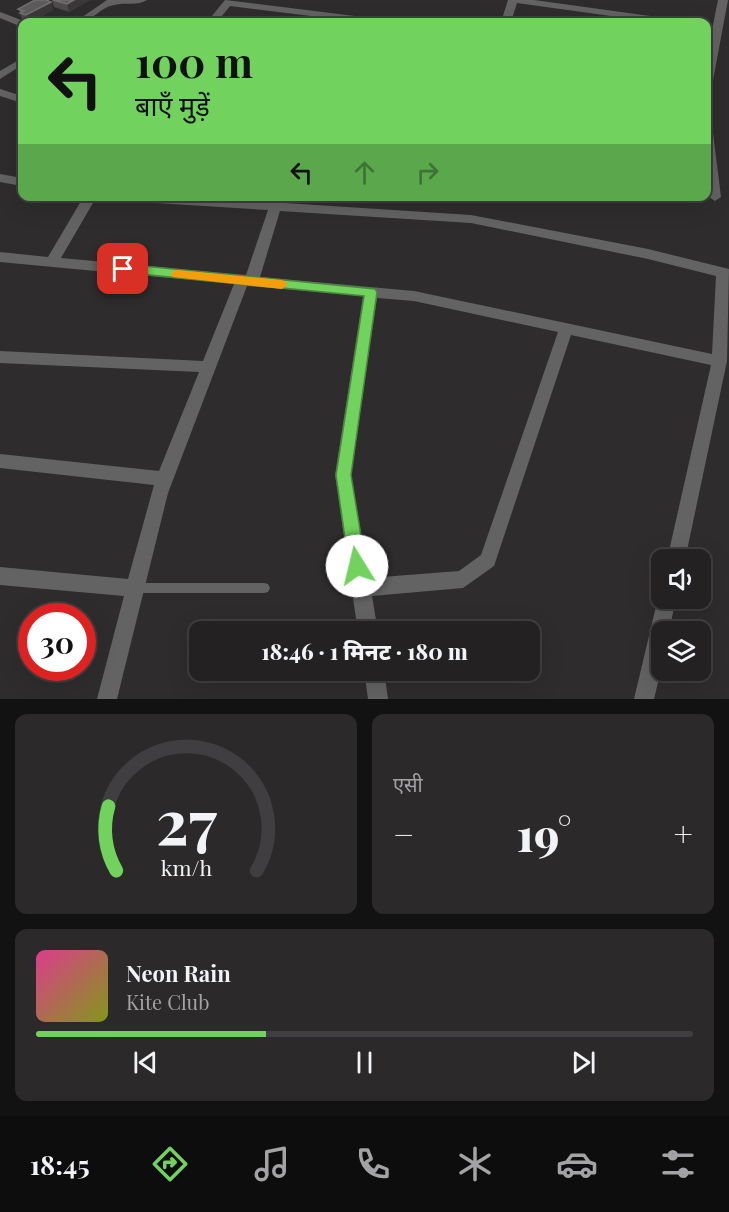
<!DOCTYPE html>
<html lang="hi">
<meta charset="utf-8">
<style>
body{margin:0;font-family:"Playfair Display","Noto Sans Devanagari",serif;background:#2b292a;color:#f1f3f6;height:100vh;display:flex;flex-direction:column;font-size:22px;white-space:nowrap}
*{box-sizing:border-box;margin:0}
p{font-size:20px;color:#a3a3a5}
.icon{flex:none;width:33px;height:33px;fill:none;stroke:currentColor;stroke-width:2;stroke-linecap:round;stroke-linejoin:round}
.map{position:relative;height:699px;overflow:hidden}
.drawer{display:flex;flex-direction:column;gap:15px;padding:15px;background:#131213;flex:1}
.drawer>*{flex:none}
.guide{position:absolute;left:18px;top:18px;width:693px;height:183px;border-radius:12px;box-shadow:0 6px 24px #0002,0 0 0 2px #403e40;background:#71d25e;color:#111;overflow:hidden}
.controls{position:absolute;left:651px;top:549px;display:grid;gap:12px}
.controls a{display:grid;place-items:center;width:60px;height:60px;border-radius:12px;background:#232122;box-shadow:0 6px 24px #0002,0 0 0 2px #403e40;font-size:30px}
.speed{position:absolute;left:18px;top:603px;display:flex;gap:12px;font-size:30px;font-weight:700;text-align:center}
.speed>*{display:grid;place-content:center;width:78px;height:78px;border-radius:50%;background:#232122;box-shadow:0 6px 24px #0002,0 0 0 2px #403e40;line-height:1}
.speed .limit{border:9px solid #d22;background:#fff;color:#111}
.pin{position:absolute;display:grid;place-items:center;width:51px;height:51px;color:#fff;margin:-26px;border-radius:12px;box-shadow:0 3px 9px #0006}
.me{position:absolute;width:66px;margin:-33px;rotate:351deg;stroke-linejoin:round;filter:drop-shadow(0 0 4px #0008)}
.turn{display:flex;align-items:center;gap:21px;height:126px;padding:0 18px;font-size:27px}
.turn .icon{width:78px;height:78px;stroke-width:2.5}
.turn b{display:block;font-size:42px;line-height:51px}
.lanes{display:flex;align-items:center;height:57px;padding:0 18px;background:#0003;justify-content:center;gap:30px;direction:ltr}
.lanes .off{opacity:.35}
.big{font-size:45px;font-weight:800;line-height:1.1}
.drawer .tile{flex:1;display:flex;flex-direction:column;justify-content:center;gap:9px;min-width:0;padding:0 21px;border-radius:12px;background:#2b292a}
.drawer .dial{align-items:center;gap:0}
.dial svg{height:156px;overflow:visible;fill:none;stroke:#403e40;stroke-width:7;stroke-linecap:round;text-anchor:middle}
.dial text{fill:#f1f3f6;stroke:none}
.song{display:flex;align-items:center;gap:18px}
.cover{width:72px;height:72px;border-radius:9px;background:linear-gradient(135deg,hsl(330 70% 55%),hsl(70 70% 35%))}
.played{height:6px;border-radius:3px;background:linear-gradient(90deg,#71d25e 35%,#403e40 35%)}
.keys{display:flex;justify-content:space-around;direction:ltr}
.heat{display:flex;justify-content:space-between;align-items:center;font-size:33px;direction:ltr}
.drawer .tiles{flex:1;display:grid;gap:15px;grid-template-columns:1fr 1fr}
.tile:last-child{grid-column:span 2}
.trip{position:absolute;left:189px;top:621px;width:351px;height:60px;border-radius:12px;background:#232122;box-shadow:0 6px 24px #0002,0 0 0 2px #403e40;font-weight:800;line-height:60px;text-align:center}
.menu{display:flex;height:96px;justify-content:space-around;align-items:center;background:#0e0d0e;color:#a3a3a5}
.menu .icon{width:42px;height:42px}
.menu .active{color:#71d25e}
.menu b{font-size:27px;color:#f1f3f6}
.map>svg:first-child{display:block}
</style>
<div class="map">
<svg width="729" height="699" viewBox="0 0 729 699">
<rect width="100%" height="100%" fill="#2f2c2d"/>
<g fill="none" stroke-linecap="round" stroke-linejoin="round">
<path fill="#646363" fill-rule="evenodd" d="M135,583H264L268,584L270,588L268,592L264,593H135L131,592L129,588L131,584Z"/>
<path fill="#646363" fill-rule="evenodd" d="M107,0H147C138,6 125,2 114,5C98,8 94,22 75,22Z
M225,0L379,19L384,22H360L230,6L217,22H207Z
M508,0H534L672,19L677,22H654L517,3L511,22H501Z
M718,0H728L711,91L706,94V60Z
M0,12L3,13L26,22H22V27L0,18Z
M22,58V65L0,79V71Z
M0,89L22,96V103L0,96Z
M706,122L712,125L721,197L715,201L709,197Z
M0,174L22,178V186L0,182Z
M84,196H97L61,258L246,275L268,210L108,200L102,196H179L471,215L648,249L729,269L727,361L685,560H667L711,365L571,335L494,566L463,588L372,596L378,632H358L335,475L363,296L247,286L168,493L117,699H97L124,596L0,585V567L128,579L154,485L0,468V454L159,471L199,372L0,363V351L203,361L234,284L0,262V252L48,257ZM280,211L471,223L648,259L716,276L712,354L414,291L260,277ZM377,298L414,301L558,332L481,555L459,571L369,578L351,475Z
M662,591V598H676L669,632H662V666L654,699H634L658,598Z
M364,670H384L388,699H368Z"/>
</g>
<path fill="#4f4b4d" d="M52,0H90L69,12L54,7Z
M51,2L53,10L31,22L23,21L18,9Z"/>
<path fill="#3c383a" d="M74,0H90L69,12L67,4Z
M51,2L53,10L31,22H29L26,15Z"/>
<path fill="#5e5b5c" stroke="#726f70" stroke-width="1.5" d="M35,0H46L51,2L26,15L20,13L24,11L18,9Z
M53,0H74L67,4Z"/>
<path fill="#71d25e" stroke="#49883d" stroke-width="1.5" d="M123,264L375,289L377,292L351,475L366,566L363,571L357,573L352,571L349,566L336,475L364,296L119,272L117,269L119,266Z"/>
<path fill="#f59e0b" d="M178,270L282,280L288,284L282,289L173,277L171,274L173,271Z"/>
</svg>
<div class="controls">
<a><svg class="icon" aria-label="sound" viewBox="0 0 24 24"><path d="M4 9h4l5-4v14l-5-4H4zM17 9q2 3 0 6"/></svg></a>
<a><svg class="icon" aria-label="layers" viewBox="0 0 24 24"><path d="M12 4l9 5-9 5-9-5zM3 14l9 5 9-5"/></svg></a>
</div>
<div class="speed"><div class="limit">30</div></div>
<div class="pin" style="left:123px;top:269px;background:#d93025"><svg class="icon" aria-label="arrive" viewBox="0 0 24 24"><path d="M6 21V4h12l-3 4 3 4H6"/></svg></div>
<svg class="me" style="left:357px;top:566px" viewBox="-20 -20 40 40"><circle r="19" fill="#fff"/><path d="M0-13L10 11 0 6-10 11z" fill="#71d25e"/></svg>
<div class="trip">18:46 · 1 मिनट · 180 m</div>
<div class="guide">
<div class="turn"><svg class="icon" aria-label="left" viewBox="0 0 24 24"><path d="M17 20v-9H6M10 6l-5 5 5 5"/></svg><div><b>100 m</b>बाएँ मुड़ें</div></div>
<div class="lanes"><svg class="icon" aria-label="left" viewBox="0 0 24 24"><path d="M17 20v-9H6M10 6l-5 5 5 5"/></svg><svg class="icon off" aria-label="ahead" viewBox="0 0 24 24"><path d="M12 20V5M6 11l6-6 6 6"/></svg><svg class="icon off" aria-label="right" viewBox="0 0 24 24"><path d="M7 20v-9h11M14 6l5 5-5 5"/></svg></div>
</div>
</div>
<section class="drawer">
<div class="tiles">
<div class="tile dial"><svg viewBox="0 0 100 80">
<path d="M14 69A42 42 0 1 1 86 69"/>
<path d="M14 69A42 42 0 0 1 10 36" stroke="#71d25e"/>
<text x="50" y="56" font-size="32" font-weight="700">27</text>
<text x="50" y="72" font-size="11">km/h</text>
</svg></div>
<div class="tile"><p>एसी</p>
<div class="heat"><a>−</a><b class="big">19°</b><a>+</a></div>
</div>
<div class="tile">
<div class="song"><i class="cover"></i><div><b>Neon Rain</b><p>Kite Club</p></div></div>
<div class="played"></div>
<div class="keys"><svg class="icon" aria-label="previous" viewBox="0 0 24 24"><path d="M18 5L8 12l10 7zM5 5v14"/></svg><svg class="icon" aria-label="pause" viewBox="0 0 24 24"><path d="M8 5v14M16 5v14"/></svg><svg class="icon" aria-label="next" viewBox="0 0 24 24"><path d="M6 5l10 7-10 7zM19 5v14"/></svg></div>
</div>
</div>
</section>
<nav class="menu">
<b>18:45</b>
<svg class="icon active" aria-label="directions" viewBox="0 0 24 24"><path d="M12 3l9 9-9 9-9-9zM9 14v-3h6M13 9l2 2-2 2"/></svg>
<svg class="icon" aria-label="music" viewBox="0 0 24 24"><path d="M9 18V5l10-2v13"/><circle cx="6" cy="18" r="3"/><circle cx="16" cy="16" r="3"/></svg>
<svg class="icon" aria-label="phone" viewBox="0 0 24 24"><path d="M5 4h4l2 5-3 2q2 4 5 5l2-3 5 2v4C11 20 4 13 5 4z"/></svg>
<svg class="icon" aria-label="climate" viewBox="0 0 24 24"><path d="M12 3v18M4 7l16 10M4 17L20 7"/></svg>
<svg class="icon" aria-label="car" viewBox="0 0 24 24"><path d="M5 17H2v-5l4-1 3-4h7l3 4 3 1v5h-3M9 17h6M6 11h13"/><circle cx="7" cy="17" r="2"/><circle cx="17" cy="17" r="2"/></svg>
<svg class="icon" aria-label="filters" viewBox="0 0 24 24"><path d="M4 7h16M4 17h16"/><circle cx="9" cy="7" r="2"/><circle cx="15" cy="17" r="2"/></svg>
</nav>
